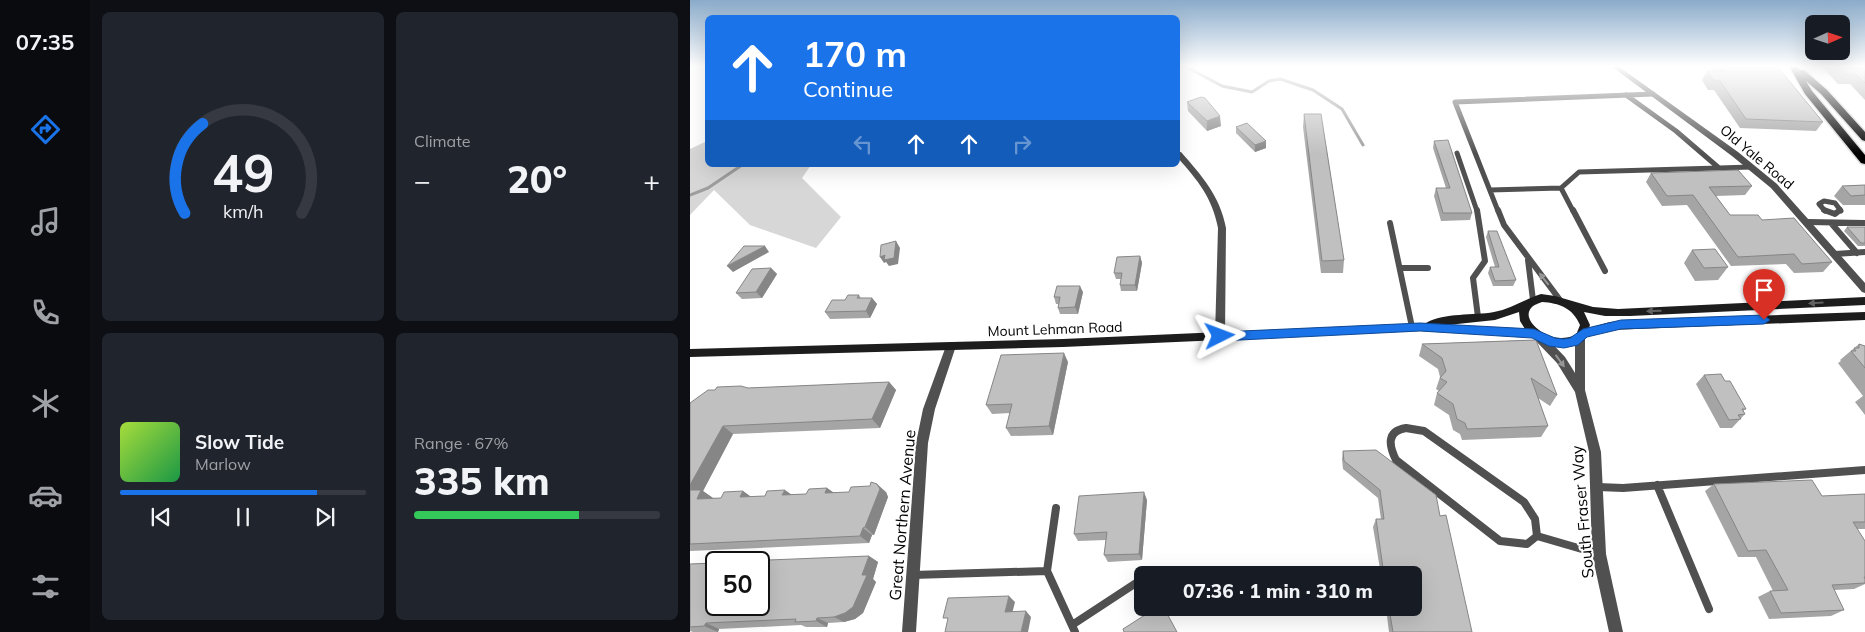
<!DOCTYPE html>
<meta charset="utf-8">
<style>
body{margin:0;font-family:Mulish,sans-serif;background:#20242c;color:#f1f3f6;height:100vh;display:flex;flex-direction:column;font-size:19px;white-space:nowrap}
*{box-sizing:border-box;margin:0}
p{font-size:16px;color:#9ea1a6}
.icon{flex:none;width:28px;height:28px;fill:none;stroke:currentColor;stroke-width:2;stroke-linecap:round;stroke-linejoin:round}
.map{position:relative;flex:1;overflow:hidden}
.details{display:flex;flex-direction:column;gap:12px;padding:12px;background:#0d0f14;width:600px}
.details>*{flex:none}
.hud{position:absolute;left:15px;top:15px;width:475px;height:152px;border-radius:8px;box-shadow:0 5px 20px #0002;background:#1a73e8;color:#fff;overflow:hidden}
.needle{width:32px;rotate:87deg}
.buttons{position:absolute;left:1115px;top:15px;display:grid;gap:10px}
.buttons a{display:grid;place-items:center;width:45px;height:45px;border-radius:8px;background:#171b24;box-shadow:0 5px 20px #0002;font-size:25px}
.speed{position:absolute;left:15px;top:551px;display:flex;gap:10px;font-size:25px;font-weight:700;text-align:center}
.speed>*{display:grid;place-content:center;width:65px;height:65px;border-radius:50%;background:#171b24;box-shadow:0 5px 20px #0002;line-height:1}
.speed .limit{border:2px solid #111;border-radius:8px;background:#fff;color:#111}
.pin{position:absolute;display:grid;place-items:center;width:42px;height:42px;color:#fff;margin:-51px -21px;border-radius:50% 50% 50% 0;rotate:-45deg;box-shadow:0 0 5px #0007}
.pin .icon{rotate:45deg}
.me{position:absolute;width:55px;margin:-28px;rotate:87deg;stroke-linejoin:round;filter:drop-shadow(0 0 4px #0008)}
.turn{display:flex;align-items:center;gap:18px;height:105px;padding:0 15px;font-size:22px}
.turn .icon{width:65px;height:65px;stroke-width:2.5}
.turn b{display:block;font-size:35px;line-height:42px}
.lanes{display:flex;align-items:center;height:48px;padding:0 15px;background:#0003;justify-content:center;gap:25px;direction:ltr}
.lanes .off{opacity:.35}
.big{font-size:38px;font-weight:800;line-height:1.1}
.details .card{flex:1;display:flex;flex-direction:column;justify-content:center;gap:8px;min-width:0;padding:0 18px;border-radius:8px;background:#20242c}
.details .dial{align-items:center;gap:0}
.dial svg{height:130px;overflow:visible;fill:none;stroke:#363941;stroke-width:7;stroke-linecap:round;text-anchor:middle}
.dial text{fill:#f1f3f6;stroke:none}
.song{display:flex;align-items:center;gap:15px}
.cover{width:60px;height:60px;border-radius:8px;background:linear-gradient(135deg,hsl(80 70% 55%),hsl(140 70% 35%))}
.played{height:5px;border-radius:2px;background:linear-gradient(90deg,#1a73e8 80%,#363941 80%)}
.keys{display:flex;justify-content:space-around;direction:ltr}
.heat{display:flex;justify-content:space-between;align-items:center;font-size:28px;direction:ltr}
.charge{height:8px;border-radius:4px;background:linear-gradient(90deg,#34c759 67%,#363941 0)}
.details .tiles{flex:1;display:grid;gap:12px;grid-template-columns:repeat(2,1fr)}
.trip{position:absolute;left:444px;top:566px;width:288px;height:50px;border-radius:8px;background:#171b24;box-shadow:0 5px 20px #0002;font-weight:800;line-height:50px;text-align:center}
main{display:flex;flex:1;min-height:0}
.menu{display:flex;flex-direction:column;width:90px;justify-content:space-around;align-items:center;background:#090b0e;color:#9ea1a6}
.menu .icon{width:35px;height:35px}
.menu .active{color:#1a73e8}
.menu b{font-size:22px;color:#f1f3f6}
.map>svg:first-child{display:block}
</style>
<main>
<nav class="menu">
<b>07:35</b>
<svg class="icon active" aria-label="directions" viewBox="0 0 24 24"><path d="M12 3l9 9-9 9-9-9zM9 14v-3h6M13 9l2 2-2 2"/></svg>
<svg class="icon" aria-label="music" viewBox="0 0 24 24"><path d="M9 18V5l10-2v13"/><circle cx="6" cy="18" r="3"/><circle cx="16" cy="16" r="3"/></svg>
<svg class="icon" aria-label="phone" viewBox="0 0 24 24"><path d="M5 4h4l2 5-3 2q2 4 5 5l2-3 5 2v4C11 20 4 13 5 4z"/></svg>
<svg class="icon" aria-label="climate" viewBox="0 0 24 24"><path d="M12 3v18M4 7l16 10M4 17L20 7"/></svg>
<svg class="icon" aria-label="car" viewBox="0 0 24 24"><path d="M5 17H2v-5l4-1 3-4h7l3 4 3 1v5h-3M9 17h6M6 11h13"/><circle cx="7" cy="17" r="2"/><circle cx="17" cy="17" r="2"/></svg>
<svg class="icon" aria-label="filters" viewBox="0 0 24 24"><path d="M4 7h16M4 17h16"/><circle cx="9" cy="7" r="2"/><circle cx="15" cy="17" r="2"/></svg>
</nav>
<section class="details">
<div class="tiles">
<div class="card dial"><svg viewBox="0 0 100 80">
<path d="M14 69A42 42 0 1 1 86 69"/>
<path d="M14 69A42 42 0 0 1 25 14" stroke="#1a73e8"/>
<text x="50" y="56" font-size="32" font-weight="700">49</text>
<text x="50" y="72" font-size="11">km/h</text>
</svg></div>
<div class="card"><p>Climate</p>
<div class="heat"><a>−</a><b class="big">20°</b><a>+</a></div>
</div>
<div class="card">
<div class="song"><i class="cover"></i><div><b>Slow Tide</b><p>Marlow</p></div></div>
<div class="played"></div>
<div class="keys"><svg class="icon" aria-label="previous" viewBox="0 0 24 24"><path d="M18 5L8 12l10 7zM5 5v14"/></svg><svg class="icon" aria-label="pause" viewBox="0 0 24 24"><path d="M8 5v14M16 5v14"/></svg><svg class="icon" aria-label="next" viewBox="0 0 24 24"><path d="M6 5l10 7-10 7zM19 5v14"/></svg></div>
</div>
<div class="card"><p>Range · 67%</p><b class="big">335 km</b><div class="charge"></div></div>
</div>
</section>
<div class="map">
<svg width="1175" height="632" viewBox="0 0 1175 632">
<rect width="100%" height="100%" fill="#fff"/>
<path fill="#d7d7d7" d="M17,141L18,165H121L112,178L151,217L126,248L60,225L24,190L0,215V149Z"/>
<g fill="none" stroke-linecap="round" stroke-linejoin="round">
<path stroke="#9e9e9e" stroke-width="3" d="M495,66L532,86L562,92L579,81L590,79L623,90L652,109L673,145
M0,195L18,188L52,165"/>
<defs>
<path id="primary" d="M1099,66H1107L1109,70H1114L1137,90L1175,132V141L1172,140L1131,94L1116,81L1122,91L1175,155V164L1171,163L1115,94Z"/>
</defs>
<use href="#primary" stroke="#dbdbdb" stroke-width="3"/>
<path stroke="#505050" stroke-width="5" d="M767,153L787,211
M1029,168L1061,167
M800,190L871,188
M808,211L765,102L963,94
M883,211L871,188L889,172L1029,168L986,131L936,95
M1135,211L1129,204L1134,201L1145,203L1151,211"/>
<path stroke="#505050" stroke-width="6" d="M787,210L795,261L783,278L788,317
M808,210L814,225L870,300
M883,210L915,271
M1134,210L1145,214L1150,210
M1118,222L1175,223
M700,223L722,327
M1141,223L1167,253
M1145,254L1175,252
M838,260L843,300
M711,268H738"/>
<path stroke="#505050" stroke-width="8" d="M716,428L734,431L834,502L845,519L847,536L837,544L810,541L706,460C699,446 696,431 716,428Z
M967,485L1019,609
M908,487L933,488L1175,470
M847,536L909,554
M357,571L366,508
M223,575L357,571L385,632
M382,625L446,583"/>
<path fill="#505050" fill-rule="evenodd" d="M921,66H928L1048,152L1087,184L1175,283V293L1172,292L1081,188L1042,156Z
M488,152H491C512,176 530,196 536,228L535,336L534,339H526L525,336L528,228C522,197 508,181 488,158Z
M261,342L265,343L266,346L245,409L238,443L226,632H212L226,443L233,409L256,346L257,343Z"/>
<path fill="#505050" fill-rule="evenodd" d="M848,332L852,333L875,357L885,373V338L886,335H894L895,338V390L911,452L916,554L933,632H919L902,554L899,452L885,392L867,363L844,339L843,336L844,333Z"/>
<path fill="#1d1d1d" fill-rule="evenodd" d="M851,294L865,296L903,307L928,309L1175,297V305L940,316H915L894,312L900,325L899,328L920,322L950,320L1175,312V320L920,330L895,337L894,341L877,347L863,346L843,337L730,331L373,347L0,357V349L373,339L736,323C755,312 783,316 804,312C821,309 835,299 851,294ZM852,302C869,303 883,308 890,325L886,335C878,338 871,339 863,337C853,335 830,319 842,307C844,305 849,303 852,302ZM829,312L830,321L835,329L758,325L805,320Z"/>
<use href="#primary" fill="#000" fill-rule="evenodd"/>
</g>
<path fill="#a5a5a5" d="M1023,66H1087L1133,122L1126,131L1050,128L1024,90H1018L1012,80L1017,71H1023L1021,68Z
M1131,66H1175V100L1160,84H1148Z
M497,102L531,126L517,131L498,111Z
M614,114L654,260L653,273H631L613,127Z
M546,127L576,148L565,152L546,133Z
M744,141L782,213L780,220L751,221L744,196L746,188H756L743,148Z
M961,173L1062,186L1055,195L1026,196L1040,215L1072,220L1142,262L1133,272L1104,273L1096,264L1041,266L997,205L972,206L956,182Z
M1175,185V205H1153L1144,196L1152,186Z
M1157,227H1175V246H1168L1154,231Z
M798,231L826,280L823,286H803L798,273L800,267H805L796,237Z
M1002,250L1038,267L1028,280L1005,281L994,263Z
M450,256L452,263L447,291H431L430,285L431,279H426L424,273Z
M81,268L87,274L72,298L52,299L46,293Z
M393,292L388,314H370L368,308L369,304H366L364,297Z
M169,295L171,298H182L187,304L180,318L140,319L135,312L155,300Z
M846,340L867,395L860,406L848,398L858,426L851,437L772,440L770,434L763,430L759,415L744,405L747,393L749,391L746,389L750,377L748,369L729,356L732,344Z
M1169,344L1175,346V415L1165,402L1173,396L1148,363L1151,361L1150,360Z
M378,362L363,435L321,436L316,428L320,413L302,414L296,405Z
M1014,375L1035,381L1056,409L1053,411L1055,414L1042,428H1030L1006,384Z
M199,382L206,390L190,428L43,434L13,491L23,498H22H31L53,491L61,497L116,494L137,488L144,493L196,492L198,497L184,535H182L179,543L0,551V403L58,388Z
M653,451L750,516L782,632H699L696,608H722V575H691L683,527L686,519H691L688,498L653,469L652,459Z
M1024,484L1132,496L1175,494V529H1167L1175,541V584L1164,589L1144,590L1154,610L1141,616L1079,619L1068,597L1080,591H1083L1066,557H1048L1015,491Z
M457,500L452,560L418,562L414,555L416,540L388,541L384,534Z
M179,556L188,562L183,579L186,582L173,613L165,619L154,622L138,623L137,627H116L111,625L29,629L28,632H3L0,631V564Z"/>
<path fill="#868686" d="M530,116L531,126L517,131V121Z
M576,141V148L565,152V145Z
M206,241L210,248L208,264L199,266L196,262L194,263L190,257Z
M75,246L79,252L43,272L37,266Z
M450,256L452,263L447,291L445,285Z
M81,268L87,274L72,298L66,292Z
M390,286L393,292L388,314L385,307Z
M182,298L187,304L180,318L176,311Z
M374,353L378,362L363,435L359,426Z
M199,382L206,390L190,428L182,419Z
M33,426L43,434L13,491L23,498L20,506L7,499L0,493V485Z
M187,484L196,492L198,497L184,535L175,527Z
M137,488L147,495L135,493Z
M95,490L105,497L92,495Z
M53,491L64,499L50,497Z
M454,492L457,500L452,560L449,554Z
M173,528L182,535L179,543L170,536Z
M179,556L188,562L183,579L186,582L173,613L165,619L154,622L144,617L172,575Z
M319,596L325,602L321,618L315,612Z
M336,611L341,617L338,632H331Z
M127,618L138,623L137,627L126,621Z
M16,623L29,629L28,632L14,626Z"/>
<path fill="#c0c0c0" stroke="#868686" d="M1031,66H1087L1133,122L1056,119L1030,81L1023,80L1017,71H1035Z
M1146,66H1175V83L1167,75L1154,74Z
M511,97L515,98L530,116L517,121L497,102Z
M614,114H631L654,260L632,261Z
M557,123L576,141L565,145L546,127Z
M758,140L782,213H753L746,188H760L744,141Z
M1048,170L1062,186L1019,187L1040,215H1068L1072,220L1104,218L1142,262L1112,264L1104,254L1048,257L1003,195L977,196L961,173Z
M1175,185V195L1161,196L1152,186Z
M1157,227H1175V243H1171Z
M798,231H807L826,280L805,281L800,267H809Z
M206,241L204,258L194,260L195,255L190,257L191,245Z
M54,246H75L37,266Z
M1025,249L1038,267L1014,268L1002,250Z
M450,256L445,285H430L432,273H424L427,257Z
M81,268L66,292L46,293L62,269Z
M367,286H390L385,307L368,308L370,297H364Z
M158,295H169L167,298H182L176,311L135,312L142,300H155Z
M846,340L867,395L841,378L858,426L777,429L775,423L767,419L763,404L747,393L757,382L750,378L756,371L752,358L732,344Z
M1169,344L1175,346V368L1161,351H1166L1164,348H1169Z
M374,353L359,426L316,428L322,404L296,405L311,355Z
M1031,374L1035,381H1040L1056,409H1052L1055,414L1048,415L1051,419L1039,420L1014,375Z
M199,382L182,419L33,426L0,485V403L18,390H25L27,387L51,386L58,388Z
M686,450L746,495L750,516L756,515L782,632H703L699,608H722V575H694L686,519H694L690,490L654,461L653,451Z
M1122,480L1132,496L1175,494V522H1163L1175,541V577H1174L1175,579V583L1142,585L1154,610L1091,613L1080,591L1098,590L1076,550L1058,551L1024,484Z
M181,482L187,484L190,489L175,527L173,528L170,536L0,544V490H11L7,499L31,498L34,492L53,491L50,497L75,496L77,491L95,490L92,495L116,494L119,489L137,488L135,493L159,492L161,487L180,486Z
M454,492L449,554L414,555L417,532L384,534L389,496Z
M179,556L172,575H177L163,607L155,613L144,617L127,618L126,621L105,622L106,619L16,623L14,626L0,627V564L26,563V605H69V562H28Z
M319,596L315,612L336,611L331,632H255L258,618H253L258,598Z
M466,608H474L487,632H434L433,629Z"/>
<defs><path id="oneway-solid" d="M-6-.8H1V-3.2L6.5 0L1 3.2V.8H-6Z" transform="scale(1.25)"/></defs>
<g fill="#969696">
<use href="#oneway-solid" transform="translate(854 279) rotate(-128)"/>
<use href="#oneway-solid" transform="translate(870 361) rotate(54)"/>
</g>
<g fill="#616161">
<use href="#oneway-solid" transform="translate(1126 303) rotate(176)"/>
<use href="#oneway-solid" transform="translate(964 311) rotate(178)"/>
</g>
<linearGradient id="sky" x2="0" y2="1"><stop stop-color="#8aabca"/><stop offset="0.43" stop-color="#fff"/><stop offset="1" stop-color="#fff" stop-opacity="0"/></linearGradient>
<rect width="1175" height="154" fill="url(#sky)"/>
<path fill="#1a73e8" stroke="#114b97" d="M1074,315L1080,320L1074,324L931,329L897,337L888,345L874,348L859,346L842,338L730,331L530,341L524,336L530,332L730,323L844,329L865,338L874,339L880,338L893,329L931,320Z"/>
<g text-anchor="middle" stroke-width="4" stroke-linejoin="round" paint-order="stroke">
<g font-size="14" fill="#000" stroke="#fff">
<text transform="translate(1067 157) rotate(40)" y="5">Old Yale Road</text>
<text transform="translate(365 329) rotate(-2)" y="5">Mount Lehman Road</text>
</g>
<g font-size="16" fill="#000" stroke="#fff">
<text transform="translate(892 512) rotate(-95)" y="6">South Fraser Way</text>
<text transform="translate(212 515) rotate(-85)" y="6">Great Northern Avenue</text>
</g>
</g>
</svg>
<div class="buttons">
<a><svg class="needle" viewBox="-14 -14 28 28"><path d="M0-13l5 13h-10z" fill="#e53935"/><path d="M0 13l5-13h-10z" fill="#9ea1a6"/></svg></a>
</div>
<div class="speed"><div class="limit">50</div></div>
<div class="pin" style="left:1074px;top:320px;background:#d93025"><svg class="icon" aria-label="arrive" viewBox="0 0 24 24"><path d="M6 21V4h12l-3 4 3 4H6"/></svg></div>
<svg class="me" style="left:530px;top:336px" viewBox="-20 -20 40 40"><path d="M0-17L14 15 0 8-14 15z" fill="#1a73e8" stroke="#fff" stroke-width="4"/></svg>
<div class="trip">07:36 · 1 min · 310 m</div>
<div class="hud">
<div class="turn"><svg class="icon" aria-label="ahead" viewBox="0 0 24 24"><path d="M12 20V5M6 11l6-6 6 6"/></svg><div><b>170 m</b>Continue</div></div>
<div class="lanes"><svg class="icon off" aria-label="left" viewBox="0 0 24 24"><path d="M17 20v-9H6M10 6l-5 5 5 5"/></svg><svg class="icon" aria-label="ahead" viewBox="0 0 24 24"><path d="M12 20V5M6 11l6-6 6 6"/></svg><svg class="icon" aria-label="ahead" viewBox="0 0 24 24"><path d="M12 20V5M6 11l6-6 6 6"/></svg><svg class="icon off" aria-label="right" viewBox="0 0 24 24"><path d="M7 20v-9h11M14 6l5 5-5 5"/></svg></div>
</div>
</div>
</main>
